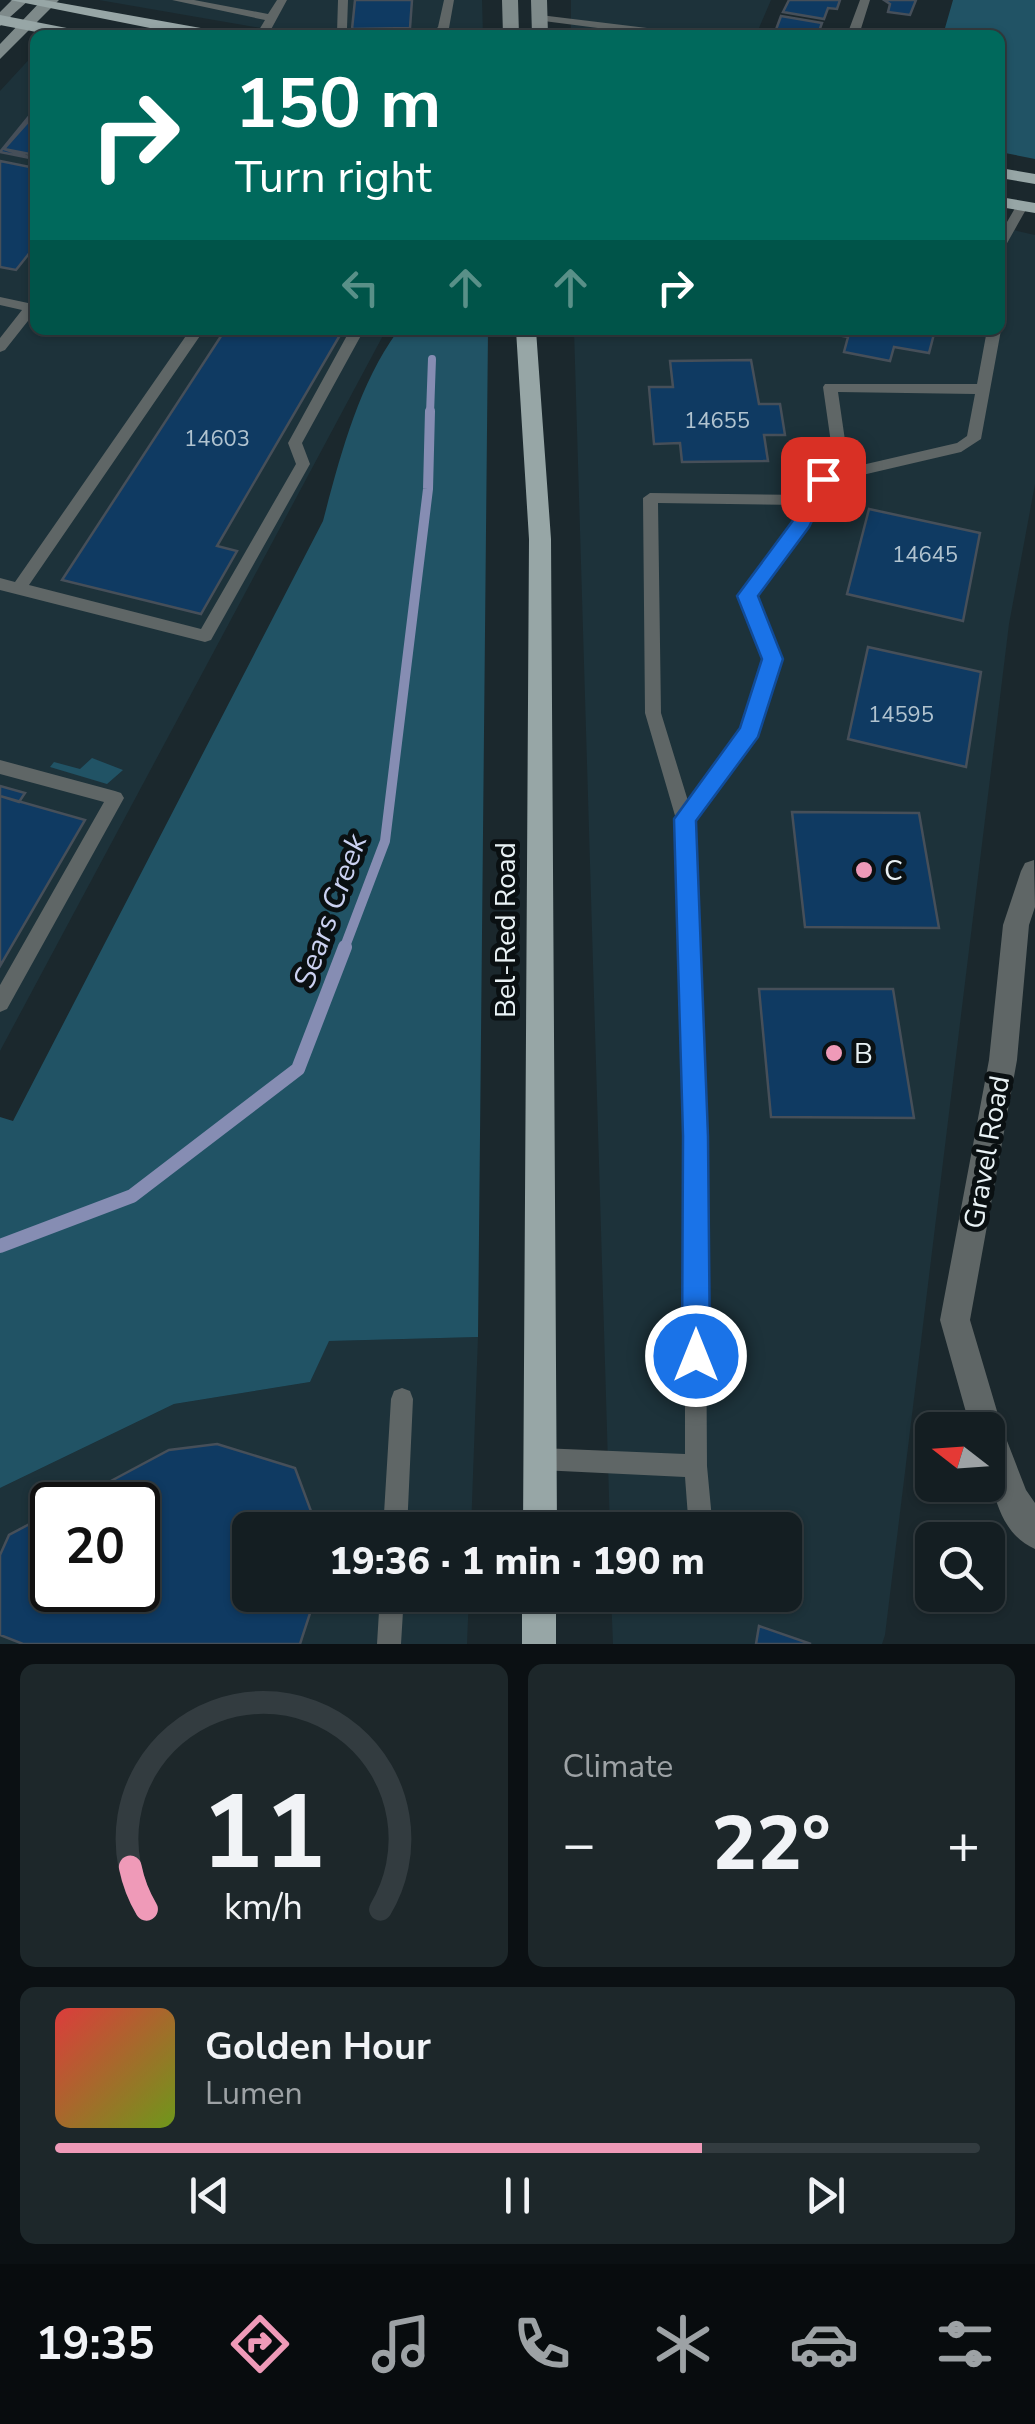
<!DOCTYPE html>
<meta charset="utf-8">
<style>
body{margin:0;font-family:"Nunito Sans",sans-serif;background:#1d272a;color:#f1f3f6;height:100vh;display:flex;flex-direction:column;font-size:38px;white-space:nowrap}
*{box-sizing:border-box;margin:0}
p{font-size:32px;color:#9da2a5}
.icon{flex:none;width:55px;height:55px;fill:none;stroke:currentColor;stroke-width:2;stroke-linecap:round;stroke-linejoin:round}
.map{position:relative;height:1644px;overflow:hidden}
.sheet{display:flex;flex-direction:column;gap:20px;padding:20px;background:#0b1013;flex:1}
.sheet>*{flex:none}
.hud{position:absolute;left:30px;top:30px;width:975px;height:305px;border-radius:15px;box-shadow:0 2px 8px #0004,0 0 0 2px #333c40;background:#00695c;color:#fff;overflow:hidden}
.needle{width:65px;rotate:287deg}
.buttons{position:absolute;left:915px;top:1412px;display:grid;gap:20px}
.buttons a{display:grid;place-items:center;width:90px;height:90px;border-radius:15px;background:#141e22;box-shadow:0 2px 8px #0004,0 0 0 2px #333c40;font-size:50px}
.speed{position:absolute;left:30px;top:1482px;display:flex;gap:20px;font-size:50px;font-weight:700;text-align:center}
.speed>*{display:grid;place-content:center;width:130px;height:130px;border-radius:50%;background:#141e22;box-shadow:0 2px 8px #0004,0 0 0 2px #333c40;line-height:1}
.speed .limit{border:5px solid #111;border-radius:15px;background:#fff;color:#111}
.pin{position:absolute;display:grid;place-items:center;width:85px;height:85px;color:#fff;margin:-42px;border-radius:20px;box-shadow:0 5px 15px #0006}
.me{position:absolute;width:110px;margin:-55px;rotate:0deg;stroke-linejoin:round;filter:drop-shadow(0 0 8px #0008)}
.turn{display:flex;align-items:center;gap:35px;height:210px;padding:0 40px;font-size:45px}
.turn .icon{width:130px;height:130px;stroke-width:2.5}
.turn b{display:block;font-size:70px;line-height:85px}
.lanes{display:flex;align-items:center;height:95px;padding:0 40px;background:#0003;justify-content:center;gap:50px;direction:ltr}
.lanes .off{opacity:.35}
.big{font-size:75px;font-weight:800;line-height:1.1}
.sheet .widget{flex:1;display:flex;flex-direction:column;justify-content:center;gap:15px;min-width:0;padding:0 35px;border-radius:15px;background:#1d272a}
.sheet .dial{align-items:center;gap:0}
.dial svg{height:260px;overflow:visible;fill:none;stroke:#333c40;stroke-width:7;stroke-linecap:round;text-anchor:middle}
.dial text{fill:#f1f3f6;stroke:none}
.song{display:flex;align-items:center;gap:30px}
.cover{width:120px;height:120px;border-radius:15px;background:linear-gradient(135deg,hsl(0 70% 55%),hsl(80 70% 35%))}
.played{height:10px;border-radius:5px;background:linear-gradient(90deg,#ef9ab8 70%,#333c40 70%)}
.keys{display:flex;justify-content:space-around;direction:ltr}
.heat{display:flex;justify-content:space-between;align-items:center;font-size:55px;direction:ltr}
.sheet .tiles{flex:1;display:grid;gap:20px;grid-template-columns:1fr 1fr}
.widget:last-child{grid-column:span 2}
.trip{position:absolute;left:232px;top:1512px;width:570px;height:100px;border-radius:15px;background:#141e22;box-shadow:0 2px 8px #0004,0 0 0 2px #333c40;font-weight:800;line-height:100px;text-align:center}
.tab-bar{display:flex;height:160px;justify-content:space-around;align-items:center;background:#080c0e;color:#9da2a5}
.tab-bar .icon{width:70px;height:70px}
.tab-bar .current{color:#ef9ab8}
.tab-bar b{font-size:45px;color:#f1f3f6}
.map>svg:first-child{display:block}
</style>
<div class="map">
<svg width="1035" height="1644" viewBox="0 0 1035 1644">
<rect width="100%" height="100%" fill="#1b282d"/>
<path fill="#1d323a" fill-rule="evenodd" d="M99,0H482L483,35H301Z
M571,0H771L756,35H571Z
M35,53V330H386L0,1051V91Z
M1000,227L1035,235V484L1009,624L885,1635L882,1644H613L611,1595H785V1530H610L574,330H1000Z
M478,1337L471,1530H250V1595H469L467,1644H0V1488L174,1404L310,1382L328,1341ZM52,1505H138V1590H52Z"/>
<path fill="#215365" d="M953,0H1035V159L1000,152V35H943Z
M488,330L478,1337L329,1341L310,1382L174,1404L0,1488V1117L13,1121L323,521C340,457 358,386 397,332Z
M92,758L123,770L107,784L50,767L54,762L80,769Z"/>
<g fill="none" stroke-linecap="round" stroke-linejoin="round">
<path stroke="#868db3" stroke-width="8" d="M430,414L432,359"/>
<path stroke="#868db3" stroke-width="10" d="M344,949L385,841L428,489L430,411"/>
<path stroke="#868db3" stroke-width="14" d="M0,1246L132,1196L298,1069L345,947"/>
</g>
<path fill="#0f3a62" stroke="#464f59" stroke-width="2.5" d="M355,0H412L410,28L352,29Z
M789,0H840L837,9L828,8L824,19L783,12Z
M884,0H916L910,15L888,12L890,4Z
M781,16L822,23L818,34L822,35H774Z
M35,109L4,149L35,159L0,152Z
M35,114V155L4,149Z
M0,161L35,168V246L16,270L0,267Z
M225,330H343L217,546L237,551L201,614L62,580Z
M811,330H935L929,353L894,347L890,361L844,352L848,337Z
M751,360L759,404H780L785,435H764L768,461L682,462L680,443L654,444L649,387H673L670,361Z
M869,509L980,533L963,621L847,594Z
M868,647L981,672L966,767L848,739Z
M0,786L25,793L19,802L0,796Z
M0,796L85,820L0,966Z
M792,812L919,813L939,928L805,927Z
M759,989H893L914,1118L771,1117Z
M217,1444L295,1468L318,1530H250V1595H316L300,1644H23L0,1635V1555L9,1535L52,1512V1590H138V1505H66L169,1450Z
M759,1626L811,1644H756Z"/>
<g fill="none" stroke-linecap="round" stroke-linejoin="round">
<path fill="#5f6666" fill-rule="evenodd" d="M172,0H194L268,14L277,0H287L268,35H256L265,20Z
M338,0H348L347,28L406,32L412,35L337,33Z
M444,0H454L449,28L442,35H430L438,27Z
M860,0H870L859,35H847Z
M540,15L680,32L686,35H652L536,20L534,18Z
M1022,202L1028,206L1006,245L1000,249V234L1018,203Z
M0,297L28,303L35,299V312L5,350L0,352V338L22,310L0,305Z
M1000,329L1001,330L981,439L961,452L828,483L807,526L755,597L781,659L756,736L694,821L705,1136L707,1466L713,1530H689L685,1477L540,1470L532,1467L529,1459L532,1451L540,1448L685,1454V1136L676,819L645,713L643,498L650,493L808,495L818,475L835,471L823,387L825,384H977L987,330ZM838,392L975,394L967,436L957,443L849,468ZM658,503L803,505L796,519L739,596L765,659L742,728L688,801L661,713Z
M190,330H204L29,585L201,629L296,464L288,443L350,330H364L302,443L310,464L211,640L205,642L0,590V578L15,582Z
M0,760L115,791L121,793L124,798L7,1009L0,1012V985L104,802L0,774Z
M402,1388L410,1391L413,1399L407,1530H383L391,1399L394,1391Z
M380,1595H404L401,1644H377Z"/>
<path fill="#5f6666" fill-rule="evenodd" d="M1034,860L1035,907L1029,925L1017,1060L970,1320L1002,1428L1026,1490L1035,1503V1549C992,1531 988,1469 988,1430H971L940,1320L989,1060L1003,925L1021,871L1025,863Z"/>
<path fill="#7e8a8a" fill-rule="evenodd" d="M12,0H29L0,26V12Z
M42,0H59L0,59V44Z
M502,0H518L519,35H503Z
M531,0H547L548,35H532Z"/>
<path fill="#97a6a6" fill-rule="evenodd" d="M10,0H44L212,30L220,35H185Z
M0,15L77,30L85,35H52L0,25Z
M1000,168L1035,174V184L1000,178Z
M1000,197L1035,203V213L1000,207Z
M516,330H536L551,539L557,1530H523L529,539Z
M522,1595H556V1644H522Z"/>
</g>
<path fill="#1a73e8" stroke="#114b97" stroke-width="2.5" d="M823,472L832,479L809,527L758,596L783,659L758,737L696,821L708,1136L710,1356L706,1366L696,1370L686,1366L682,1356L683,1136L674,819L740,728L762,659L737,596L794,519L816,474Z"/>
<g fill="#ef9ab8" stroke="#0a1012" stroke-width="4">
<circle cx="864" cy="870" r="10"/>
<circle cx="834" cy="1053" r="10"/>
</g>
<g text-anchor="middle" stroke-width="10" stroke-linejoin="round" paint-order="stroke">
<g font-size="22" fill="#b2c4d0">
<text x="717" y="428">14655</text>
<text x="217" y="446">14603</text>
<text x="925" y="562">14645</text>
<text x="901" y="722">14595</text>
</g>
<g font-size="28" fill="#e9f2f5" stroke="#0a1012" text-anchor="start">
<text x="884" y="880">C</text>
<text x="854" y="1063">B</text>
</g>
<g font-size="28" fill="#e9f2f5" stroke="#0a1012">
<text transform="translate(505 930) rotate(-90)" y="10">Bel-Red Road</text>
<text transform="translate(986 1152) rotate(-80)" y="10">Gravel Road</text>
</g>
<g font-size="30" font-style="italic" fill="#cbd1f1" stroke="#0a1012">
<text transform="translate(330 911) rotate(-70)" y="10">Sears Creek</text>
</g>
</g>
</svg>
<div class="buttons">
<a><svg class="needle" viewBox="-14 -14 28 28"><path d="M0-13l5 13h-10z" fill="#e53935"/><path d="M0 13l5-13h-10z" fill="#9da2a5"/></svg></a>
<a><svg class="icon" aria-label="search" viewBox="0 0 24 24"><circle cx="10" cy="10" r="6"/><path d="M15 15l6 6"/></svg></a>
</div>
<div class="speed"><div class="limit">20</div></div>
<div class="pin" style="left:823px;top:479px;background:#d93025"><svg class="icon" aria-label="arrive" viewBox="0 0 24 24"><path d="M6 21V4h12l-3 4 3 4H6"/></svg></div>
<svg class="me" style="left:696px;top:1356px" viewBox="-20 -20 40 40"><circle r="17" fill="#1a73e8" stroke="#fff" stroke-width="3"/><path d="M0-11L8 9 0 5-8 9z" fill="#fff"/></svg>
<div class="trip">19:36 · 1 min · 190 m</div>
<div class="hud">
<div class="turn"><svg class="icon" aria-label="right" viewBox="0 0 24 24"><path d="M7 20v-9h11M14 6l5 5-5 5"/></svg><div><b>150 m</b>Turn right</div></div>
<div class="lanes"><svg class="icon off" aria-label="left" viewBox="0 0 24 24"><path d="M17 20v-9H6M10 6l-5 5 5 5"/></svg><svg class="icon off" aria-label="ahead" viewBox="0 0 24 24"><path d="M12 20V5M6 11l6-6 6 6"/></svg><svg class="icon off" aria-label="ahead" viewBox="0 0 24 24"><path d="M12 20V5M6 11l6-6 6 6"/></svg><svg class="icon" aria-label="right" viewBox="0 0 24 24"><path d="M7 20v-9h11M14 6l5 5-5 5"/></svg></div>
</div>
</div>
<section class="sheet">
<div class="tiles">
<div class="widget dial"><svg viewBox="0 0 100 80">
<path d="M14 69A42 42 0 1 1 86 69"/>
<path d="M14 69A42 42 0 0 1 9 56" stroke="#ef9ab8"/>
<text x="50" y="56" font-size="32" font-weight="700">11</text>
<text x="50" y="72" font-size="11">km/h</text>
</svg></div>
<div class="widget"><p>Climate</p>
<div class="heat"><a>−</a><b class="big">22°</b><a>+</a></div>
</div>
<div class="widget">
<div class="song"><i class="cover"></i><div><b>Golden Hour</b><p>Lumen</p></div></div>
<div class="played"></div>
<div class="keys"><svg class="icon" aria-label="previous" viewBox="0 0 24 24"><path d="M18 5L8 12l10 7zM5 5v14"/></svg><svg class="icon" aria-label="pause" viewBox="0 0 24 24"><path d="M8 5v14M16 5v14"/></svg><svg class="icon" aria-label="next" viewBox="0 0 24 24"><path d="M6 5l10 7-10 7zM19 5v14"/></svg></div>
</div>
</div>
</section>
<nav class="tab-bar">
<b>19:35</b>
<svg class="icon current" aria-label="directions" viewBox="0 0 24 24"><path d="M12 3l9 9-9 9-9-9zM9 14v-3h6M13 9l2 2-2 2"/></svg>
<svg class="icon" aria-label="music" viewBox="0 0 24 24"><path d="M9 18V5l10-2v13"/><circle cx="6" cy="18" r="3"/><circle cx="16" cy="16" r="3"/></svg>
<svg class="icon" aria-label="phone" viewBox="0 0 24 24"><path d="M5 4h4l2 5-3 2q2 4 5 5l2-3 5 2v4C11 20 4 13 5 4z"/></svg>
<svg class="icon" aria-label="climate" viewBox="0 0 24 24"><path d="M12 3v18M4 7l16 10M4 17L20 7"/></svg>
<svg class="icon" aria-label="car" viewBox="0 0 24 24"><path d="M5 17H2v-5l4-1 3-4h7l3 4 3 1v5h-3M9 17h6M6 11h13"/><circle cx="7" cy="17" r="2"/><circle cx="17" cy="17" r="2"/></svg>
<svg class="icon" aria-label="filters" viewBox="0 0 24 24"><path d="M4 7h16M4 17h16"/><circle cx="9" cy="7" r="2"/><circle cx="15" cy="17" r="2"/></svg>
</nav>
